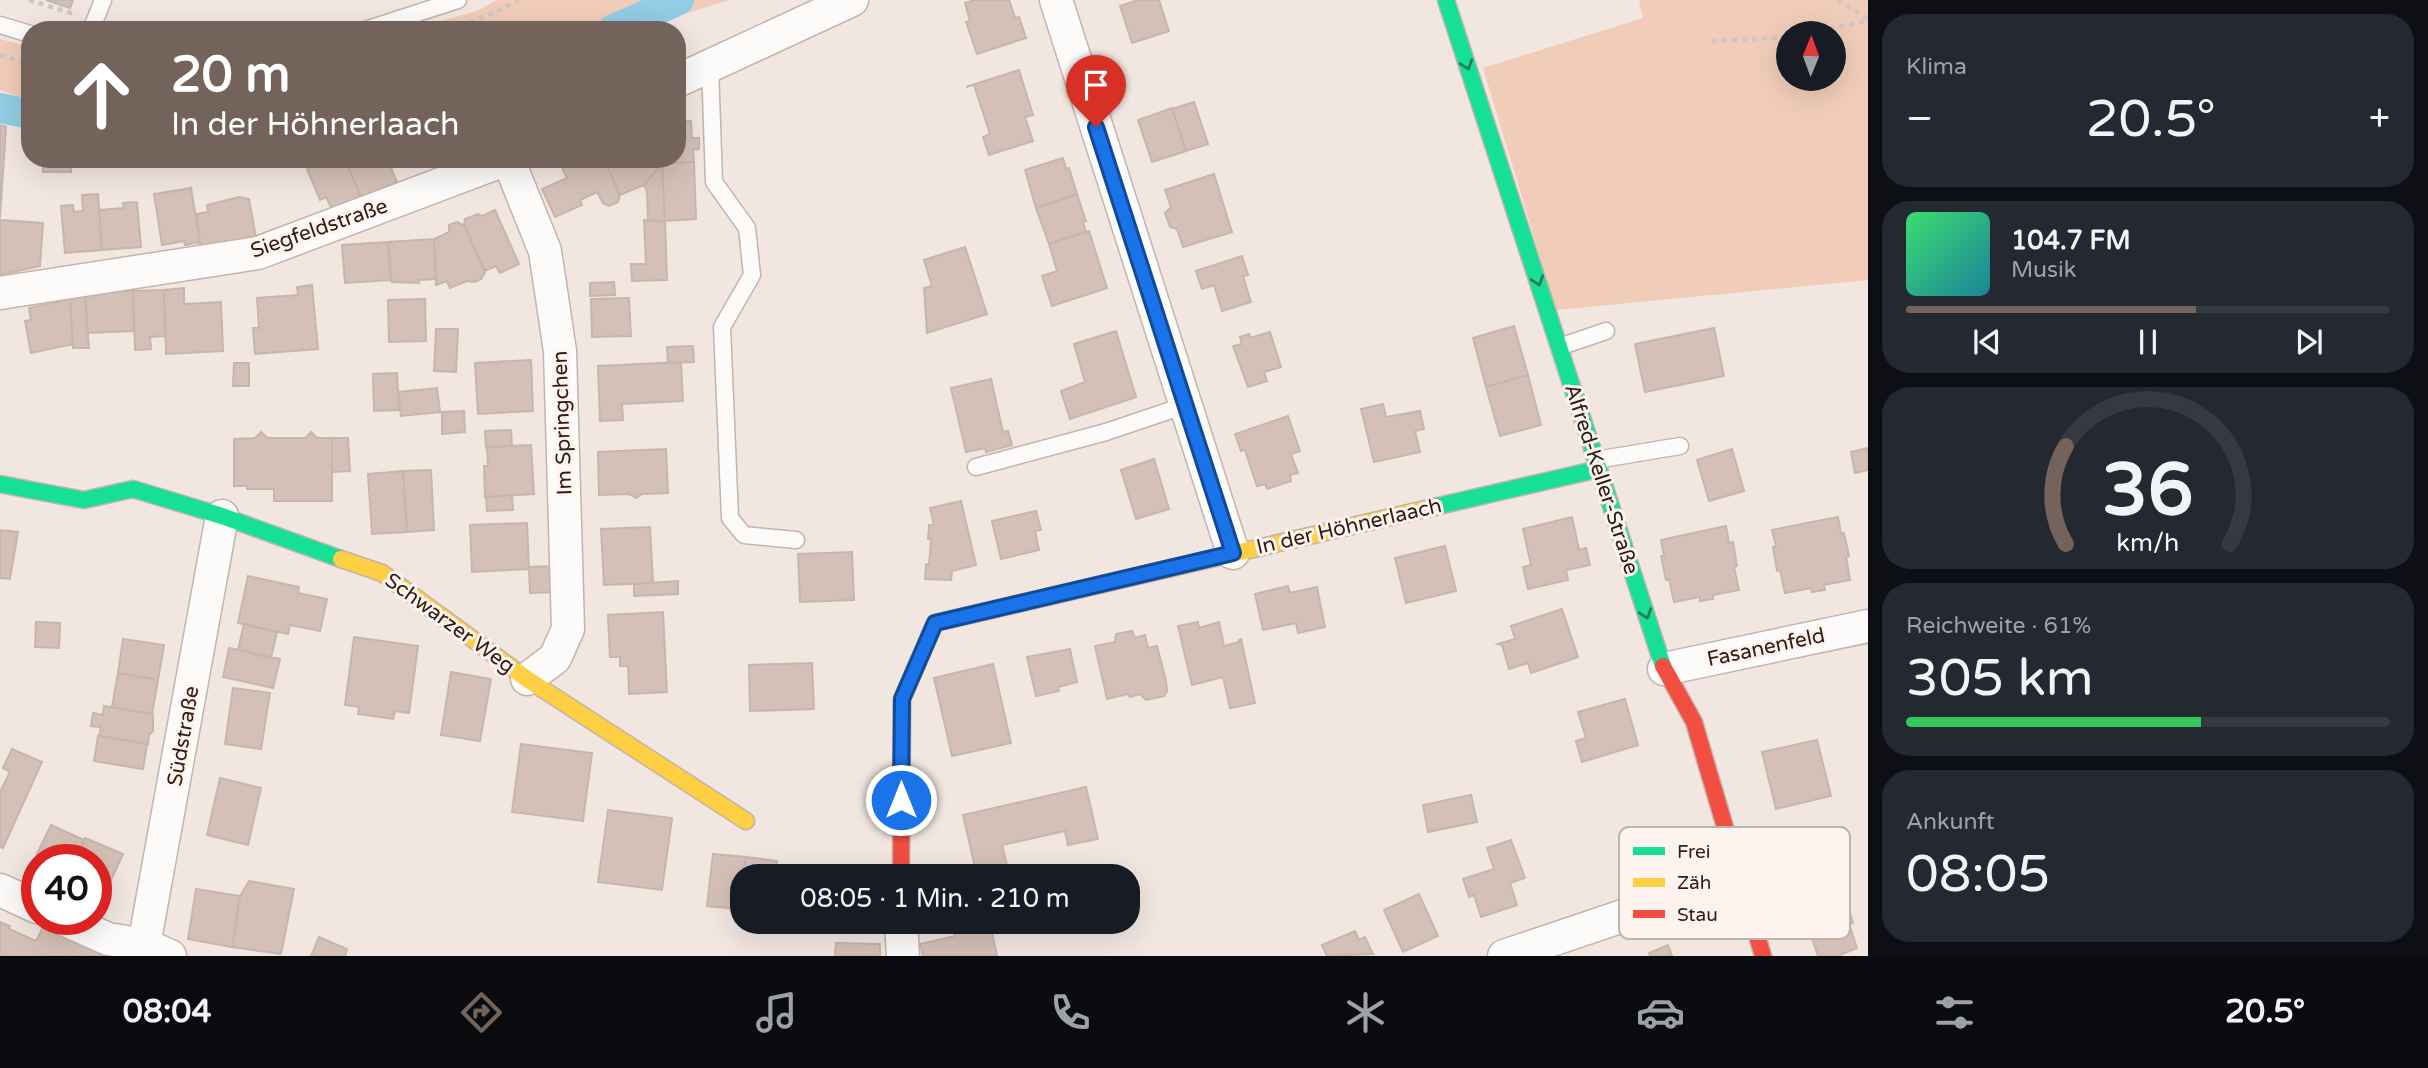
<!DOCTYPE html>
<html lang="de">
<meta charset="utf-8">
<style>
body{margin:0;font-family:"Varela Round",sans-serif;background:#242831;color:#f1f3f6;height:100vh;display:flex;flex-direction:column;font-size:26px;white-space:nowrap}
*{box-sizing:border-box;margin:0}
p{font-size:23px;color:#9ea1a6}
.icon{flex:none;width:38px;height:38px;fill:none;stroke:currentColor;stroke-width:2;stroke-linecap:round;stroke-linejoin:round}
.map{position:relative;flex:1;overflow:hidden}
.side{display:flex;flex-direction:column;gap:14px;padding:14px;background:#0d0f14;width:560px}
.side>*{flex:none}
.top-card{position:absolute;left:21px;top:21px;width:665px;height:147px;border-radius:28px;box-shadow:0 7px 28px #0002;background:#73635b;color:#fff;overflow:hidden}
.needle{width:46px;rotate:1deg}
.tools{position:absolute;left:1776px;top:21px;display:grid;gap:14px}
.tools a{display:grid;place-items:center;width:70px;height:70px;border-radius:50%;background:#171b24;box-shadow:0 7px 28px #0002;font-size:35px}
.speed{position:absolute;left:21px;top:844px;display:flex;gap:14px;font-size:35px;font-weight:700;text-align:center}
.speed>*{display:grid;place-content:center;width:91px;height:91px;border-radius:50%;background:#171b24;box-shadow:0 7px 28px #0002;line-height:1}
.speed .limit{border:10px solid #d22;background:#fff;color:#111}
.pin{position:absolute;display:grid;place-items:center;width:60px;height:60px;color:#fff;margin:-72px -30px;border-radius:50% 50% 50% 0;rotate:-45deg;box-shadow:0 0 7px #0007}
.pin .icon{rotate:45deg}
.me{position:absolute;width:77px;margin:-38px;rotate:0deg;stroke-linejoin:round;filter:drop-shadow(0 0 5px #0008)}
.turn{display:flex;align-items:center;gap:24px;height:147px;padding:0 35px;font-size:32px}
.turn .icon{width:91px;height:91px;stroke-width:2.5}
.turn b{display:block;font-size:49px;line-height:60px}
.big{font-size:52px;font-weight:600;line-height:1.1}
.side .tile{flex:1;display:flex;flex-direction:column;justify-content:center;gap:10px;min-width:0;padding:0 24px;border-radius:28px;background:#242831}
.side .dial{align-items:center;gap:0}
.dial svg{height:182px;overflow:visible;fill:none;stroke:#363941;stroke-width:7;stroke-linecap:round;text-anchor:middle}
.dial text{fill:#f1f3f6;stroke:none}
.song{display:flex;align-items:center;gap:21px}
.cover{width:84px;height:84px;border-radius:10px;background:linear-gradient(135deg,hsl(140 70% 55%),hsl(190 70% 35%))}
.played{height:7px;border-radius:4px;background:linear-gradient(90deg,#73635b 60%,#363941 60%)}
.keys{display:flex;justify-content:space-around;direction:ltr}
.heat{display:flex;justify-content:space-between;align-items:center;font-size:38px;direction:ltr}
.charge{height:10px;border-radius:5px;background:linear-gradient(90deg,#34c759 61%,#363941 0)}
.trip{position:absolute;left:730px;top:864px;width:410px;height:70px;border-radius:28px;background:#171b24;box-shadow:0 7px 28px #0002;font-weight:600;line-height:70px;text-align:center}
.tabs{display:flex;height:112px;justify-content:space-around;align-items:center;background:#090b0e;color:#9ea1a6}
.tabs .icon{width:49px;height:49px}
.tabs .on{color:#73635b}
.tabs b{font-size:32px;color:#f1f3f6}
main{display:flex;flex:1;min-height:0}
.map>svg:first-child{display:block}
</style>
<main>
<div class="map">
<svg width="1868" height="956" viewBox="0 0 1868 956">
<rect width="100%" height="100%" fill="#f2e6e0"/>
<path fill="#f1ccb9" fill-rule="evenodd" d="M497,0H729L633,30H409L477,11Z
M1641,0H1868V280L1556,310L1483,68L1643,18L1639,1ZM1788,33H1834V79H1788Z
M0,39L30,47V100L0,90Z"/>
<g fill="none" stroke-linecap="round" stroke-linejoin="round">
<path stroke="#91cde5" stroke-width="30" d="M612,30L679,0
M0,108L30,114"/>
</g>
<path fill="#d4c0b6" stroke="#c5b6ae" stroke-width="2" d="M46,0H73L70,8Z
M975,0H1009L1015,18L1019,17L1026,38L977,54L966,22L970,21L965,3Z
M1138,0H1159L1169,31L1132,43L1120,6Z
M1019,70L1033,115L1025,117L1033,141L989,155L983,137L990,134L974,85L966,87Z
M1194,102L1208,144L1186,151L1172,109Z
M1172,108L1186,151L1152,162L1138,120Z
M677,121H691L692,138H699V149L693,150L694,162L663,163V159H677Z
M0,125L6,127L0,218Z
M1063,158L1066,169L1069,168L1077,194L1036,208L1025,170Z
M43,159H71V172H43Z
M329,159H345L361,197L332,209L326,197L320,200L307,169Z
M345,159H396L399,164L391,168L397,182L361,197Z
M558,159H604L620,195L618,202L609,206L603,203L597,192L580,200L582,205L555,217L542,189L567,178Z
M604,159H662V164L644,185L620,195Z
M694,162L696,219L665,221L662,164Z
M662,164L665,221H648L647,191L644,185Z
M1214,174L1232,232L1183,247L1177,229L1170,227L1165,213L1171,207L1165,190Z
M191,188L200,242L185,245L184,241L162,245L154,194Z
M98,194L102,250L65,253L61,206L73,205L74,212L83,211L82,195Z
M1077,194L1086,221L1083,222L1086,232L1049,244L1036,208Z
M239,197L249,199L256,238L201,248L196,214L208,212L207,205Z
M137,202L141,247L102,250L99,210L124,208L123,203Z
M495,210L519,264L500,273L496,266L485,271L464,225L465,219L478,214L482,216Z
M0,220L43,223L40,266L0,275Z
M644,220L665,221L667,280L632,281L631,264H646Z
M457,222L465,226L485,273L481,279L475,282L467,281L450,288L447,281L436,285L434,239L449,232V225Z
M1089,231L1107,288L1052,306L1042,276L1057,271L1049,244Z
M434,239L436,279L419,280V283L392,282L388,242Z
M388,242L390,280L345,283L342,245Z
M965,247L987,314L927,333L924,288L932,286L924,260Z
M1242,256L1248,275L1243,276L1251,302L1222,311L1214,285L1202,289L1196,271Z
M614,282L615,295L590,296V283Z
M312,285L318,349L255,354L253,328H259L257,298L298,295L297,287Z
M184,288V304L221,302L223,351L166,354L164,290Z
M164,290L165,336L150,337L151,349L135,350L133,291Z
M133,291L134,331L87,333L85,296L102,292Z
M85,296L89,348H73L70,299Z
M629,298L631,336L592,337L591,299Z
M70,299L73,344L31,353L25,321L31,320L29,308Z
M425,299L426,341L389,342L388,300Z
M1514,326L1528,375L1486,387L1473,338Z
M1714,328L1724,376L1645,392L1635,344Z
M436,329H458L456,372L434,371Z
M1116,331L1136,397L1070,419L1061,391L1085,382L1074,344Z
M1270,332L1281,367L1264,372L1267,381L1248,387L1233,346L1242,344L1240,337L1249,334L1250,338Z
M693,346L694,362L668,363L667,347Z
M531,360L533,411L478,414L475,363Z
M681,362L683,401L622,404L623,420L600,421L598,366Z
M234,363H249V386H233Z
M397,373L399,410L374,411L373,374Z
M1528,375L1541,425L1500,436L1486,387Z
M991,379L1003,432L1008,431L1012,445L986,452L985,448L966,452L951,388Z
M437,388L440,412L401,416L398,392Z
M1383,404L1386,417L1420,411L1424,429L1415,431L1420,452L1374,462L1361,409Z
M464,411L465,432L442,434V412Z
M1288,416L1300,451L1291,454L1298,473L1290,475L1291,481L1267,489L1265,484L1257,486L1245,450L1241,451L1235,434Z
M511,430L512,446L486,448L485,431Z
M261,432L267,438H306L311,432L317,438H332V501H274V489H247V486H234V439L255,438Z
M332,438H348L350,471L332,472Z
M531,445L534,494L485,497L484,466H488L487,447Z
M1868,448V470L1855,473L1851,452Z
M666,449L668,493L642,494L636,498L629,494L599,495L598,452Z
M1732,449L1744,491L1709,501L1697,460Z
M1154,459L1169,509L1136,519L1121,470Z
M431,470L434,530L407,532L403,471Z
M403,471L407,532L372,534L368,474Z
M512,495L513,510L487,511L486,497Z
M961,501L976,565L952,571L951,580L925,579L926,564L929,565L931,539H928L929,525H934L930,508Z
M1036,511L1041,530L1035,531L1039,550L1001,559L992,521Z
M1572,517L1579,550L1586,548L1590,565L1566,570L1568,580L1528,589L1523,567L1531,565L1523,529Z
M1838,517L1841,534L1844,533L1849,556L1846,557L1850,580L1824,585L1825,590L1812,592L1811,588L1785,593L1780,570L1777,571L1773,547L1776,546L1772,530Z
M527,523L529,569L472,572L470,525Z
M1726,526L1729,543L1733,542L1737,566L1734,567L1739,590L1713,595V599L1700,601V597L1674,602L1669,579L1666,580L1661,556H1664L1661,540Z
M650,527L653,583L604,585L601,529Z
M0,530L18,532L10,579L0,578Z
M1445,546L1456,591L1406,603L1395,558Z
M852,552L854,600L800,602L798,554Z
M553,566L554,592L530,593L529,567Z
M248,576L299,587L298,593L327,599L320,631L290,625L288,634L238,623Z
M678,581V594L634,596V584Z
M1288,586L1290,593L1317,587L1325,627L1298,633L1296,623L1263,630L1255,594Z
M1562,609L1578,657L1531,673L1528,663L1509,669L1502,645L1498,644L1515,639L1511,626Z
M663,612L667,692L629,694L628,666H620V657H610L608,615Z
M36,622L60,623L59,648L35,647Z
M1198,622L1199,628L1219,622L1224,646L1239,642V640L1241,639L1255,703L1230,708L1223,677L1192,685L1178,626Z
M244,624L277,632L271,658L238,650Z
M1132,631L1135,638L1145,635L1148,648L1157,646L1166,681L1167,691L1164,696L1146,700L1140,694L1130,697L1128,694L1107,699L1095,646L1115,642L1116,634Z
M354,637L418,646L409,713L395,711L393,719L358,714L359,707L345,705Z
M123,639L164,645L158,680L118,673Z
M229,648L280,659L273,688L223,677Z
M1070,649L1077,682L1058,687L1059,691L1036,696L1027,657Z
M812,663L814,709L750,711L749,665Z
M993,664L1011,743L952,756L934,678Z
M451,672L491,679L480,741L441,735Z
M118,673L158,680L152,714L112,707Z
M233,688L270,693L261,749L225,744Z
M1625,699L1638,745L1582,762L1576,741L1586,738L1578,712Z
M104,706L153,714V731L149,735L148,744L99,736L101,727L91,726L93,713L103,715Z
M98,736L147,744L143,769L94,761Z
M1817,740L1831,796L1776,809L1762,752Z
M521,744L592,753L583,821L512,812Z
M12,749L42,762L3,848L0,847V792L10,772L3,768Z
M220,778L261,788L248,845L207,835Z
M1086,787L1098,839L1068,845L1065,831L1002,845L1008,869L977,876L963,815Z
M1471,795L1477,822L1428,832L1423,805Z
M608,810L672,818L662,890L598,882Z
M51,825L84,840L75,859H43L36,856Z
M85,838L123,854L107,889L96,884V859H75Z
M1511,840L1525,878L1510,883L1517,905L1481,917L1474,895L1469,897L1463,879L1494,869L1487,848Z
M713,854L746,857L739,909L707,906Z
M746,857L777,861L776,877H743Z
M249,881L294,889L281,954L232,947L240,896Z
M196,889L240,896L232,947L188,939Z
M1419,894L1438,936L1403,952L1384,910Z
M1847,903L1853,923L1849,924L1857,948L1838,956H1818L1805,918Z
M0,922L10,926L9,929L36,941L43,927L105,956H0Z
M951,922H980L982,930L991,928L997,956H923L920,944L955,936Z
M1355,931L1359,940L1365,937L1373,954L1327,956L1322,945Z
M319,937L347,949L345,956H311Z
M836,943L880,944V956H835Z
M1668,945L1672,956H1650L1649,953Z"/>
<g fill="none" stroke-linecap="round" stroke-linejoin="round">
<defs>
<path id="lane" d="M0,25L30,34
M91,30L103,0
M365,30L458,0
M710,66L714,182L747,228L752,275L722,327L730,518L744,535L796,540
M1559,347L1606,331
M1596,460L1680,446
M976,467L1106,432L1186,405"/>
<path id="street" d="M1056,0L1233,553
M677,81L852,0
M508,159L545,251L560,351L568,629L555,658L527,679
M0,293L258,253L507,159
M1664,669L1868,626
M0,890L37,907
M63,919L108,939L145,945L170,956
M901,922L903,956
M142,956L222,516
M1504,956L1739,877"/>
<path id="fast" d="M1446,0L1663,666
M0,484L84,500L133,489L222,516L341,559
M1434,507L1599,469"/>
<path id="slow" d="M341,559L382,573L527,679L746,821
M1150,573L1434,507"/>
<path id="jam" d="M1663,666L1694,722L1763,956
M901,877L902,699L935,623L1150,573"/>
</defs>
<use href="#lane" stroke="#c3b4ac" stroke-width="19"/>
<use href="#street" stroke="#c3b4ac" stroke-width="35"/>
<use href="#fast" stroke="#c3b4ac" stroke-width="19"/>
<use href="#slow" stroke="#c3b4ac" stroke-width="19"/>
<use href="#jam" stroke="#c3b4ac" stroke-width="19"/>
<path stroke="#cec7c6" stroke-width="4.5" stroke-dasharray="5 5" stroke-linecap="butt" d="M29,0L74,14
M1838,0L1868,19
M451,30L493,13L519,0
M1810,33L1868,21
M1712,41L1788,37
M0,55L30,64"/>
<use href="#lane" stroke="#fdfbfa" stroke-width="16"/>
<use href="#street" stroke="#fdfbfa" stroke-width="32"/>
<use href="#fast" stroke="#16e098" stroke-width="16"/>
<use href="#slow" stroke="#ffcf43" stroke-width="16"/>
<use href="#jam" stroke="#f24e42" stroke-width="16"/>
</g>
<defs><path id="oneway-chevron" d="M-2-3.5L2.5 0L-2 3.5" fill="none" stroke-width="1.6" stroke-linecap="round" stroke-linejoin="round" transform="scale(1.75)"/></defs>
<g stroke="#227e56">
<use href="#oneway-chevron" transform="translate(1467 65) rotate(72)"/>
<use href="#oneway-chevron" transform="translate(1538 281) rotate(72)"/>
<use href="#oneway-chevron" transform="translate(1646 614) rotate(72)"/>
</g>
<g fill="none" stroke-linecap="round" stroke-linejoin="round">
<defs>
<path id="route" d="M901,800L902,699L935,623L1233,553L1096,127"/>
</defs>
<use href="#route" stroke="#114b97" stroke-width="18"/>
<use href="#route" stroke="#1a73e8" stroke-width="12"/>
</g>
<g text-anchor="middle" stroke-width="6" stroke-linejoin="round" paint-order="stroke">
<g font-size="21" fill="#2f1d13" stroke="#fef3ee">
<text transform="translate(319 228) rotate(-19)" y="7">Siegfeldstraße</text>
<text transform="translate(562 423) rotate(-92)" y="7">Im Springchen</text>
<text transform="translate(1602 479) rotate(72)" y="7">Alfred-Keller-Straße</text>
<text transform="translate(1349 526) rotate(-13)" y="7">In der Höhnerlaach</text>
<text transform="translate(450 623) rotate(36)" y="7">Schwarzer Weg</text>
<text transform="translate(1766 647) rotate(-12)" y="7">Fasanenfeld</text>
<text transform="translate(183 736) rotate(-80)" y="7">Südstraße</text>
</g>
</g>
<rect x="1619" y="827" width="231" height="112" rx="10" fill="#fef3ee" stroke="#c0b3ac" stroke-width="2"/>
<rect x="1633" y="847" width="32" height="8" fill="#16e098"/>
<rect x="1633" y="878" width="32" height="9" fill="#ffcf43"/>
<rect x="1633" y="910" width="32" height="8" fill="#f24e42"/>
<g font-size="19" fill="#2f1d13">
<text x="1677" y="858">Frei</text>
<text x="1677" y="889">Zäh</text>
<text x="1677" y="921">Stau</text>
</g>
</svg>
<div class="tools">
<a><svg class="needle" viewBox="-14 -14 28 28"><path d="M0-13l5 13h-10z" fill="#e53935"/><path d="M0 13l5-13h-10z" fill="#9ea1a6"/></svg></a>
</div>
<div class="speed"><div class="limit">40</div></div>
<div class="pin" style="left:1096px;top:127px;background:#d93025"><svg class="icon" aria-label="arrive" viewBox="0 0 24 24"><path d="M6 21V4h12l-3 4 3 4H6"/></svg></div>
<svg class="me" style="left:901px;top:800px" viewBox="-20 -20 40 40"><circle r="17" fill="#1a73e8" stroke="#fff" stroke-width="3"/><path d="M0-11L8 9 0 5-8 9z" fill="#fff"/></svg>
<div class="trip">08:05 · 1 Min. · 210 m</div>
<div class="top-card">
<div class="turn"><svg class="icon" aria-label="ahead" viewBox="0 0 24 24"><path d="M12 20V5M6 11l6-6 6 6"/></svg><div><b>20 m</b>In der Höhnerlaach</div></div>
</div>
</div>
<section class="side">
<div class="tile"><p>Klima</p>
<div class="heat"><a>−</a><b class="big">20.5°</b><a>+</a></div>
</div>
<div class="tile">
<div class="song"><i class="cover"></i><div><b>104.7 FM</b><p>Musik</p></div></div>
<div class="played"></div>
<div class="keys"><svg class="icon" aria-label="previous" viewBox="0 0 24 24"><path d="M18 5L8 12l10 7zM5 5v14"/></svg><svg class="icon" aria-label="pause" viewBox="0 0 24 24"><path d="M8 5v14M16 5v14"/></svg><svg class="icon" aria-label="next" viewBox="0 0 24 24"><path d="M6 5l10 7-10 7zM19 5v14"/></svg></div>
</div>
<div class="tile dial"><svg viewBox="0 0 100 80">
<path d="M14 69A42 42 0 1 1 86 69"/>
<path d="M14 69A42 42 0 0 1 14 26" stroke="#73635b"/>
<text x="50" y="56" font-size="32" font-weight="700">36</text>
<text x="50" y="72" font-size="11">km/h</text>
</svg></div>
<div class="tile"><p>Reichweite · 61%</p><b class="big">305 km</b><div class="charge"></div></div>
<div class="tile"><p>Ankunft</p><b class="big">08:05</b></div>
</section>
</main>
<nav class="tabs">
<b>08:04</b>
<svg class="icon on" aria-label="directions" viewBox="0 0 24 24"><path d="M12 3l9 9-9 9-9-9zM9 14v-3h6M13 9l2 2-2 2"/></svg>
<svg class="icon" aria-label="music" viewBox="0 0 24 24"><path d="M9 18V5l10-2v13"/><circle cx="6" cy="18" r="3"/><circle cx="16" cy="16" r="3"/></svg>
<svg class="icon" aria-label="phone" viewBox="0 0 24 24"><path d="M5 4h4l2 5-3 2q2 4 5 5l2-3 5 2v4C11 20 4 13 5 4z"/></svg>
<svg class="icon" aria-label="climate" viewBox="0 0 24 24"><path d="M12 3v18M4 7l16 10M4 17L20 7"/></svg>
<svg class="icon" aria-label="car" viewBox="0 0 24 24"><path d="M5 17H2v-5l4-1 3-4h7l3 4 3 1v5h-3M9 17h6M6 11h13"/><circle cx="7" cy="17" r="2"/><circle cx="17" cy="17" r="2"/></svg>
<svg class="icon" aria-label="filters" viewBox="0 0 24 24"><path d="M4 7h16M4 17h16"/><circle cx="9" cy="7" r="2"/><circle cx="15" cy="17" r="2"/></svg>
<b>20.5°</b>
</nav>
